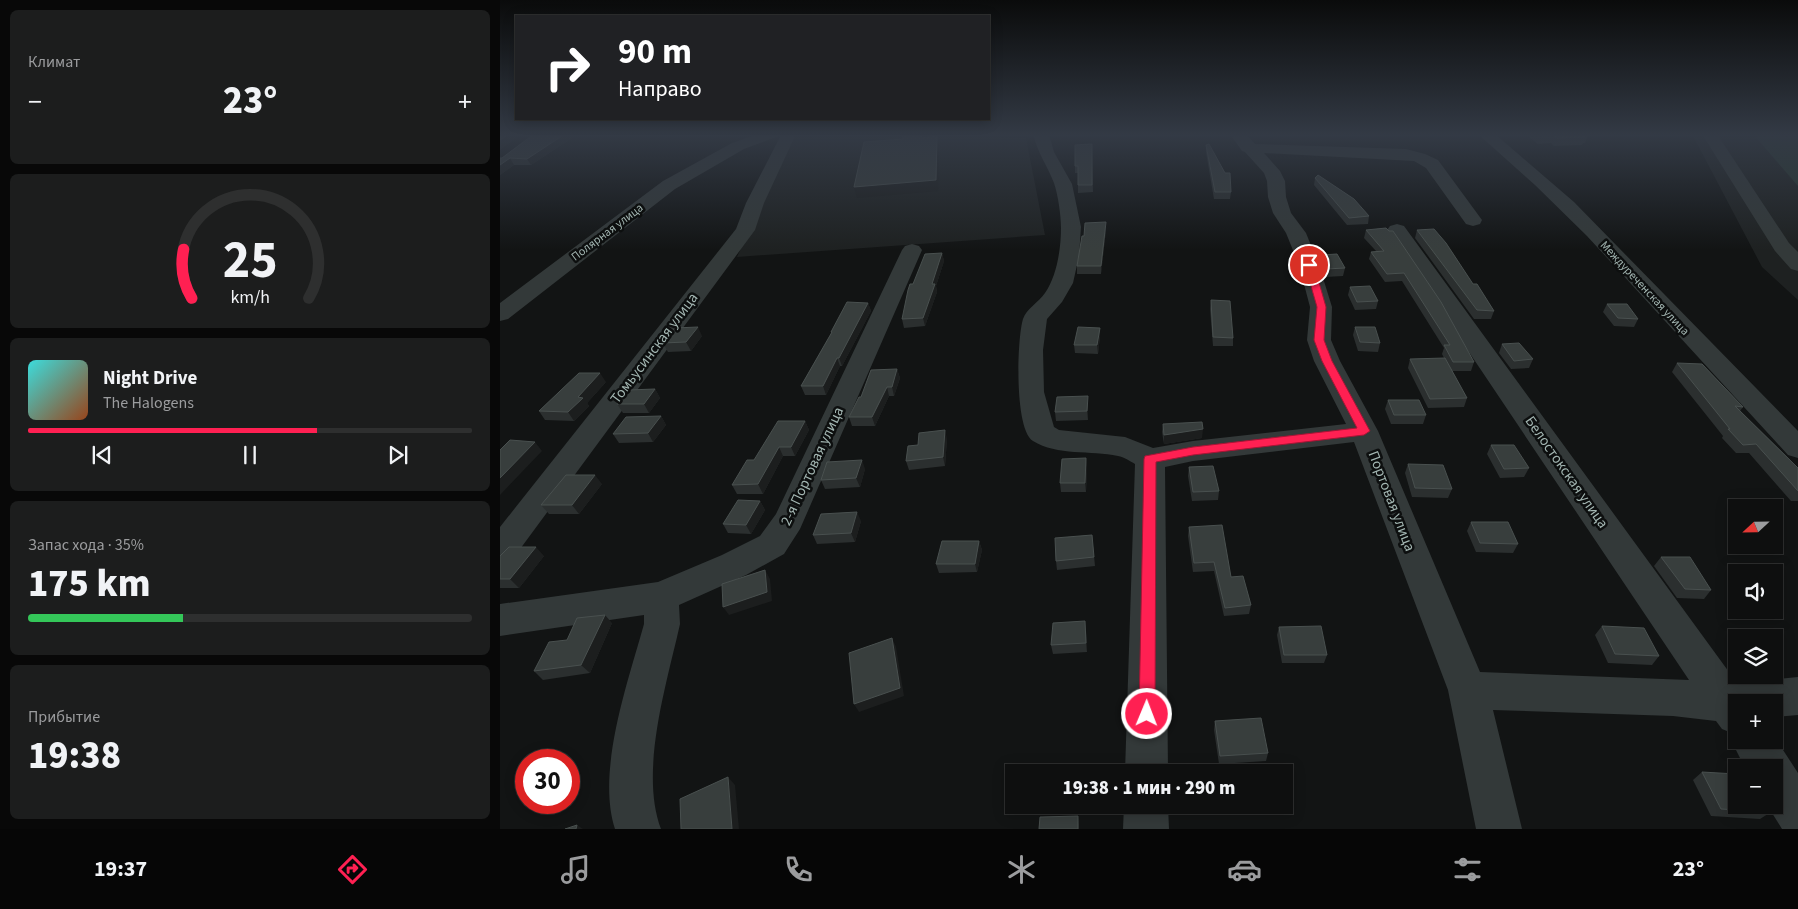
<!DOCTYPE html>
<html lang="ru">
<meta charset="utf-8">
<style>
body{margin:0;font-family:"Source Sans 3",sans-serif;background:#1c1d1d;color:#f1f3f6;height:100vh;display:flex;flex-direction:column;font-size:19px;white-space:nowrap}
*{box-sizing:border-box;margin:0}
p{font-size:16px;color:#9b9c9e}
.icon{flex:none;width:28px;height:28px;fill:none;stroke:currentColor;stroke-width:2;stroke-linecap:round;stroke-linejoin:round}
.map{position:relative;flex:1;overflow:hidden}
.panel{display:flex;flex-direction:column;gap:10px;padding:10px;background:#080808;width:500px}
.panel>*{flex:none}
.top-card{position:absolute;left:15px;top:15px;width:475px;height:105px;border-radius:0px;box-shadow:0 2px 12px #0003,0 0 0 1px #2e2f2f;background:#202124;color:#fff;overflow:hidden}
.needle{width:32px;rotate:248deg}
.fabs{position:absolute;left:1228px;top:499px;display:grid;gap:10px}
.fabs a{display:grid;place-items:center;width:55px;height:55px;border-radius:0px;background:#0e0f0f;box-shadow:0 2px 12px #0003,0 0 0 1px #2e2f2f;font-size:25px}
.speed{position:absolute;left:15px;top:749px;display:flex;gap:10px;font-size:25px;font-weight:700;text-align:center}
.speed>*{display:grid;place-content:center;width:65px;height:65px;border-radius:50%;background:#0e0f0f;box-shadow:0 2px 12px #0003,0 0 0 1px #2e2f2f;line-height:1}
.speed .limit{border:8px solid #d22;background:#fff;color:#111}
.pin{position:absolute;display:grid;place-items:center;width:42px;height:42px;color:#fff;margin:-21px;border:2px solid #fff;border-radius:50%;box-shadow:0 1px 5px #0007}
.me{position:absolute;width:55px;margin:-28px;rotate:1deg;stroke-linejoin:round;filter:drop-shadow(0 0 4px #0008)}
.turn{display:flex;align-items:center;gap:18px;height:105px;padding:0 20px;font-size:22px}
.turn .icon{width:65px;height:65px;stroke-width:2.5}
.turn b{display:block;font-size:35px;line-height:42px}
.big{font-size:38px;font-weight:800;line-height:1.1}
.panel .widget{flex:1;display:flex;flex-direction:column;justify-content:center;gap:8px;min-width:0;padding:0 18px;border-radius:8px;background:#1c1d1d}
.panel .dial{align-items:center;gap:0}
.dial svg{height:130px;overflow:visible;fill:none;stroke:#2e2f2f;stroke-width:7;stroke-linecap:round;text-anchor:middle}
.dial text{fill:#f1f3f6;stroke:none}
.song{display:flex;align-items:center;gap:15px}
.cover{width:60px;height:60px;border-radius:8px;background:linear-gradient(135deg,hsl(180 70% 55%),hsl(20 70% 35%))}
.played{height:5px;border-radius:2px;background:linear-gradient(90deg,#ff2052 65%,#2e2f2f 65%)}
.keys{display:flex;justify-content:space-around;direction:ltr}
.heat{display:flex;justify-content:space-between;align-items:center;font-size:28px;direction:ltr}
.charge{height:8px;border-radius:4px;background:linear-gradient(90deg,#34c759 35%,#2e2f2f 0)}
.trip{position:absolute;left:505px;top:764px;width:288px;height:50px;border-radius:0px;background:#0e0f0f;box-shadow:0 2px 12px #0003,0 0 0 1px #2e2f2f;font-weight:800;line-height:50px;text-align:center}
.menu{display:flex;height:80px;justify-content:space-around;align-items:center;background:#060606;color:#9b9c9e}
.menu .icon{width:35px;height:35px}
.menu .current{color:#ff2052}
.menu b{font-size:22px;color:#f1f3f6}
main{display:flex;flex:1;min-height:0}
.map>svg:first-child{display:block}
</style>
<main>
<section class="panel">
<div class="widget"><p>Климат</p>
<div class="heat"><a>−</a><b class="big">23°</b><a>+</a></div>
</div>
<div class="widget dial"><svg viewBox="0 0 100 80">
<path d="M14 69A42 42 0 1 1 86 69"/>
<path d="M14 69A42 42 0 0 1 9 39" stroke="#ff2052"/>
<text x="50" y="56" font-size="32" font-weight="700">25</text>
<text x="50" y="72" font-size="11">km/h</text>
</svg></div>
<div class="widget">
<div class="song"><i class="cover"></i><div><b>Night Drive</b><p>The Halogens</p></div></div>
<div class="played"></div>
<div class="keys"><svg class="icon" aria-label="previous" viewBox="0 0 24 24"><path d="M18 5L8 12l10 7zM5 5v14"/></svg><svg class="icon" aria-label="pause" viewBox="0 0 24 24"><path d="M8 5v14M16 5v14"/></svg><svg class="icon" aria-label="next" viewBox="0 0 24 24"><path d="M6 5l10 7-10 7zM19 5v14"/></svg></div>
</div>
<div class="widget"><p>Запас хода · 35%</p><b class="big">175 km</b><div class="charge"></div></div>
<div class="widget"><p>Прибытие</p><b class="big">19:38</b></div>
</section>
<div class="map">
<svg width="1298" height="829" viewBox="0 0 1298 829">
<rect width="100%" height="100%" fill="#121414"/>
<path fill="#1e2121" d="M291,134H416L526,138L545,235L237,257Z
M1192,134H1298V300L1262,267Z"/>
<path fill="#283931" d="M1253,134H1298V186Z"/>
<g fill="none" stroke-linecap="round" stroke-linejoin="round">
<path fill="#333939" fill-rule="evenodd" d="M258,134H296L264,203L255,230L12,560L0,564V527L236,229L246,203L281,135L244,149L175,189L8,319L0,321V303L163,181L232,143Z
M533,134H549L554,152L572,184L581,227L579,256L573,283L562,302L547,319L543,350L544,392L554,427L559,430L625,437L653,448L693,441L846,424L814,361L807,340L810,307L799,265L786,233L773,213L768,197L767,181L764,173L745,152L742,151L730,134H746L755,144L906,149L925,154L938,160L982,220L980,224L973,226L966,224L926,168L914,161L764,153L780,171L785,181L786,197L791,213L806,233L819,265L832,307L831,340L840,361L878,431L980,672L1189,680L887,230L890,226L897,224L904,226L1237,683L1298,677V715L1274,717V702H1236V740H1274V736L1298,773V829H1282L1267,805H1274V768H1245L1231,740L1234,734L1222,729L1216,721L1173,716L993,710L1022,829H976L948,690L854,442L693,461L665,467L668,772H625L635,464C630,461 624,457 618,456C591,450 557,456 533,441C514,429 517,339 523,319C526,309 539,302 545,293C557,276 561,248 561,228C561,215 558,195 554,183C547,165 538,154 533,134Z
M978,134H995L1074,202L1298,431V458L1288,455L1087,236L1035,185Z
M1202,134H1217L1289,243L1298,252V271L1291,269L1275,251Z
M412,244L419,246L422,250L300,529L284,554L246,575L179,605L180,624C167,683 139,771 161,829H115C96,771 128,682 144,624V615L0,636V604L158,582L222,555L260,536L276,514L402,250L405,246Z
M624,805H668L669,829H623Z"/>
</g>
<path fill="#2b2f2f" d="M34,134H78L31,165H14L0,175V158H2Z
M1025,134H1088V135L1085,143H1083L1082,145L1054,146L1051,143L1038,144Z
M592,144L593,192L578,193V173H575V166Z
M706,145L731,192L730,199H714L706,152Z
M815,178L869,216L868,224L847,225L814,185Z
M886,228L974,362L971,371H952L967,398L964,407L928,408L908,368L910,359L944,358L942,354L944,348L902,281L885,282L869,259L871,252L876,251L864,238L866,230Z
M606,230L601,274H577V266L584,236Z
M917,230L973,284L994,311L991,319H974L915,238Z
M442,253L444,261L436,286L437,292L425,326L404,328L402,319L413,284Z
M821,255L845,268L843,276L825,277L820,263Z
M850,287L878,301L876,309L855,310L848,295Z
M711,300L733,338V346H713L710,309Z
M368,303L371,311L342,366H340L326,395H305L301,386L331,334V332Z
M1107,304L1138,319L1134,327L1114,326L1103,312Z
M855,327L880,343L878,352L858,351L853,335Z
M600,328V336L598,354L575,353L574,345Z
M202,336L191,351L168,352L163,343Z
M1002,344L1033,359L1029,368L1011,369L999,353Z
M1177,363L1243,407L1240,411L1298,468V501H1291L1249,453H1236L1222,438L1223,436L1172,372Z
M397,369L400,378L394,396H389L375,426H352L349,417L361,397Z
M106,382L87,403L89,406L74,421L45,420L39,411Z
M155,389L160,398L149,413H123L117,404Z
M888,400L926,415L923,424H891L885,409Z
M588,405V420L556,421L555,412Z
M161,416L166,425L153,442L119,443L113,434Z
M305,421L309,430L295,456H283L263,494H237L232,485L254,460Z
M663,424L702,438L664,444L662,432Z
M447,439L445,466L409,470L406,461L418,445Z
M991,445L1029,468L1024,477L1000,478L987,454Z
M586,458L587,467L586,492H561L560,483Z
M908,464L952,489L948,498L912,497L905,473Z
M689,467L719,491L718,500L692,501L688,476Z
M365,469L360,487L325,489L321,480Z
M102,484L79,514H49L41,505Z
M260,501L265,510L251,534L228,533L223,524Z
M361,521L355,542L317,544L313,535Z
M971,522L1018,544L1013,553L976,552L967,531Z
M689,527L731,577L751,605L749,614L724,616L714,571L693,572L688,536Z
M592,535L595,566L557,570L556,561Z
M479,541L482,550L477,572L439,573L436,564Z
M0,556H44L19,588H0Z
M1161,557L1211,590L1204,599L1177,598L1154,566Z
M112,623L90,673L43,680L34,671L67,640Z
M1102,626L1159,656L1152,665L1108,663L1095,635Z
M779,627L827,655L824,663H782L777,635Z
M586,630L587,652L553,654L551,645Z
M715,721L768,753L766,761L719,764L714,730Z
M1202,772L1271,812L1260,819L1211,816L1193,780Z"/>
<path fill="#1c1e1e" d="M9,134H22L0,150V140Z
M65,134H78L31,165L27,159Z
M437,136L439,146L438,191L357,198L354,187Z
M10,158L14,165L0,175V165Z
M606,222V230L601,274V266Z
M442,253L444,261L436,286L437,292L425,326L423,318L432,284Z
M368,303L371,311L342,366L339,358Z
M198,327L202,336L191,351L186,342Z
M600,328V336L598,354L597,345Z
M337,358L340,366L326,395L323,386Z
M397,369L400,378L394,396L392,387Z
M100,373L106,382L87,403L89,406L74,421L68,412L78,397Z
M387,387L389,396L375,426L372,417Z
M155,389L160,398L149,413L144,404Z
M588,396V420L587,411Z
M161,416L166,425L153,442L148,433Z
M305,421L309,430L295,456L291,447Z
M703,429L702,438L664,444V435Z
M445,430L447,439L445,466L443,457Z
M35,442L42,451L0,495V478Z
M279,447L283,456L263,494L258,484Z
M586,458L587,467L586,492L585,483Z
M362,460L365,469L360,487L356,478Z
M95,475L102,484L79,514L72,505Z
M260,501L265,510L251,534L246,525Z
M357,512L361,521L355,542L351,533Z
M479,541L482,550L477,572L475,564Z
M36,547L44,556L19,588L10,579Z
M265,570L270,579L272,601L229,615L223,607Z
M105,615L112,623L90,673L81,665Z
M585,621L586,630L587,652L586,643Z
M392,638L396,647L404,696L359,712L354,704Z
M228,777L235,785L239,829H232Z
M578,816L579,824V829H578Z
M77,825L83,829H76Z"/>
<path fill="#383e3d" stroke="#49504f" d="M0,134H9L0,140Z
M34,134H65L27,159L10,158L0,165V158H2Z
M402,134H421L422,138L437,136L436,180L354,187L364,142L403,139Z
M1039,134H1088V135H1082L1085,137L1057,138L1054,135L1041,136Z
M592,144V185H578V166H575V145Z
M709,144L725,173H730L731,192H715L706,145Z
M818,175L854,199L869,216L849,218L815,178Z
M606,222L601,266H577L582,236H584L585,223Z
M886,228L889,231H893L941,302L974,362H953L944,345H950L904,273L887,274L871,252L884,251L866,230Z
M934,229L946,243L973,284H977L994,311L977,310L917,230Z
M442,253L432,284H435L423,318L402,319L408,290L410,284H413L425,254Z
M837,254L845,268L826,269L821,255Z
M870,286L878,301L857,302L850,287Z
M711,300L730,301L733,338L713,337Z
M347,302L368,303L339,358H337L323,386H301L332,332H331Z
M1107,304H1127L1138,319L1118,318Z
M198,327L186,342L163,343L175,328Z
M578,327L600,328L597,345H574Z
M855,327H875L880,343L860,342Z
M1019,343L1033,359L1014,361L1002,344Z
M945,358L967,398L930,399L910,359Z
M1177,363L1202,364L1243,407L1235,406L1298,468V491L1256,444L1243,445L1228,429H1230Z
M397,369L392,387H387L372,417H349L359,397H361L371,370Z
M79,373H100L78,397L83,398L68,412L39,411Z
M155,389L144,404H117L128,390Z
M588,396L587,411L555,412L557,397Z
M888,400H919L926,415H894Z
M161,416L148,433L113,434L126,417Z
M278,421H305L291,447H279L258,484L232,485L247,460H254Z
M702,422L703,429L664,435L663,424Z
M445,430L443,457L406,461L408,446L418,445L419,433Z
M10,440L35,442L0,478V450Z
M991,445H1014L1029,468L1004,469Z
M586,458L585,483H560L562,459Z
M362,460L356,478L321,480L327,462Z
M908,464L943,465L952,489L915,488Z
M713,466L719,491L693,492L689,467Z
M66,475H95L72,505H41Z
M238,500L260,501L246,525L223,524Z
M357,512L351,533L313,535L321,514Z
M971,522H1008L1018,544L980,543Z
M722,525L731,577L743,576L751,605L725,608L714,562L694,563L689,527Z
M592,535L594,557L556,561L555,538Z
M442,541H479L475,564H436Z
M9,547H36L10,579H0V556Z
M1161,557H1190L1211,590L1185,589Z
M265,570L267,592L223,607L222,584Z
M105,615L81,665L34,671L49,642L67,640L77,618Z
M585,621L586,643L551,645L553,623Z
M821,626L827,655H784L779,627Z
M1102,626L1144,628L1159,656L1115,654Z
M392,638L400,688L354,704L349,653Z
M761,718L768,753L720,756L715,721Z
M1202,772L1236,774V805H1267L1271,812L1221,809Z
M228,777L232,829H181L180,799Z
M578,816V829H539L540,817Z
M77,825L76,829H65Z"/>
<linearGradient id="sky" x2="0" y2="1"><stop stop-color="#0a0b0b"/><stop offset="0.54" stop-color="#333a45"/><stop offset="1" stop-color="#333a45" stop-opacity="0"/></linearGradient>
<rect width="1298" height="250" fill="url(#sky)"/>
<path fill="#ff2052" stroke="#a61535" d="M809,262L814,265L826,307L824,340L832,361L870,431L864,435L693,455L656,462L655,714L653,720L647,722L641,720L639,714L644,459L645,456L693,447L857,428L822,361L814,340L817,307L805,265Z"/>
<g text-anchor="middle" stroke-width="5" stroke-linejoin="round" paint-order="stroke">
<g font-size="12" fill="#a3b6b2" stroke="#0d0f0f">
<text transform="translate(107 232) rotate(-37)" y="4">Полярная улица</text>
<text transform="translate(1145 288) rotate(47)" y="4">Междуреченская улица</text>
</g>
<g font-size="15" fill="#a3b6b2" stroke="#0d0f0f">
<text transform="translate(154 348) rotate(-53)" y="5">Томьусинская улица</text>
<text transform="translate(312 466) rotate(-65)" y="5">2-я Портовая улица</text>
<text transform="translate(1067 472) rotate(55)" y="5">Белостокская улица</text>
<text transform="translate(892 501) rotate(69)" y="5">Портовая улица</text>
</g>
</g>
</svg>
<div class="fabs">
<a><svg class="needle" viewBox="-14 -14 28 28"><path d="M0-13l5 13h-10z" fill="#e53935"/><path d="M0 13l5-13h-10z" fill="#9b9c9e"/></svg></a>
<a><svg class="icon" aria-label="sound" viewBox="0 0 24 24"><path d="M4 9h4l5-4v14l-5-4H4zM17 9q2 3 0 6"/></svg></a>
<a><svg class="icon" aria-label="layers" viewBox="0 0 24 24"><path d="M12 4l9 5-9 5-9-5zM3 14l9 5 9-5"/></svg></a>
<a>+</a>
<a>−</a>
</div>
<div class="speed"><div class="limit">30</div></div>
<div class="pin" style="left:809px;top:265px;background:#d93025"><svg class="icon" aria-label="arrive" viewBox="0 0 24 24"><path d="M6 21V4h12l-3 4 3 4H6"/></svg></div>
<svg class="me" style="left:647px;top:714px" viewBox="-20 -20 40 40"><circle r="17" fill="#ff2052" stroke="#fff" stroke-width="3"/><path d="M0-11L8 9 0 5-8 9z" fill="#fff"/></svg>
<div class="trip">19:38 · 1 мин · 290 m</div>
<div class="top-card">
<div class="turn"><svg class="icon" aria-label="right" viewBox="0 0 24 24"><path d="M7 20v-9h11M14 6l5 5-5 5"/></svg><div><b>90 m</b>Направо</div></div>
</div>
</div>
</main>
<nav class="menu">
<b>19:37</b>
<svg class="icon current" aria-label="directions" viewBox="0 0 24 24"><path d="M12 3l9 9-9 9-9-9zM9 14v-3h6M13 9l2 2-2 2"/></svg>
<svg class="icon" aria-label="music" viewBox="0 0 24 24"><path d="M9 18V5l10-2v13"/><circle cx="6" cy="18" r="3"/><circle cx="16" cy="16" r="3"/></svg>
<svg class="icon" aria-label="phone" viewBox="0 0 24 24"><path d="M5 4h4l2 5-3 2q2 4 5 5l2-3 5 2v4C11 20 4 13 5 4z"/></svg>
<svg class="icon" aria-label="climate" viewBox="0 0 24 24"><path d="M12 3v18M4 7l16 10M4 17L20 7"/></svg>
<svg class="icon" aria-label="car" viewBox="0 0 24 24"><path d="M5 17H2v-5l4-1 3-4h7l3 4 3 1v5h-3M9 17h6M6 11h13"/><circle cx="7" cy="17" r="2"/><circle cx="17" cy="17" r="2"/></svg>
<svg class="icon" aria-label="filters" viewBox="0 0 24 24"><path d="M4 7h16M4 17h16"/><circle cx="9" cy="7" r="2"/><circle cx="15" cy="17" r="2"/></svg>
<b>23°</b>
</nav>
